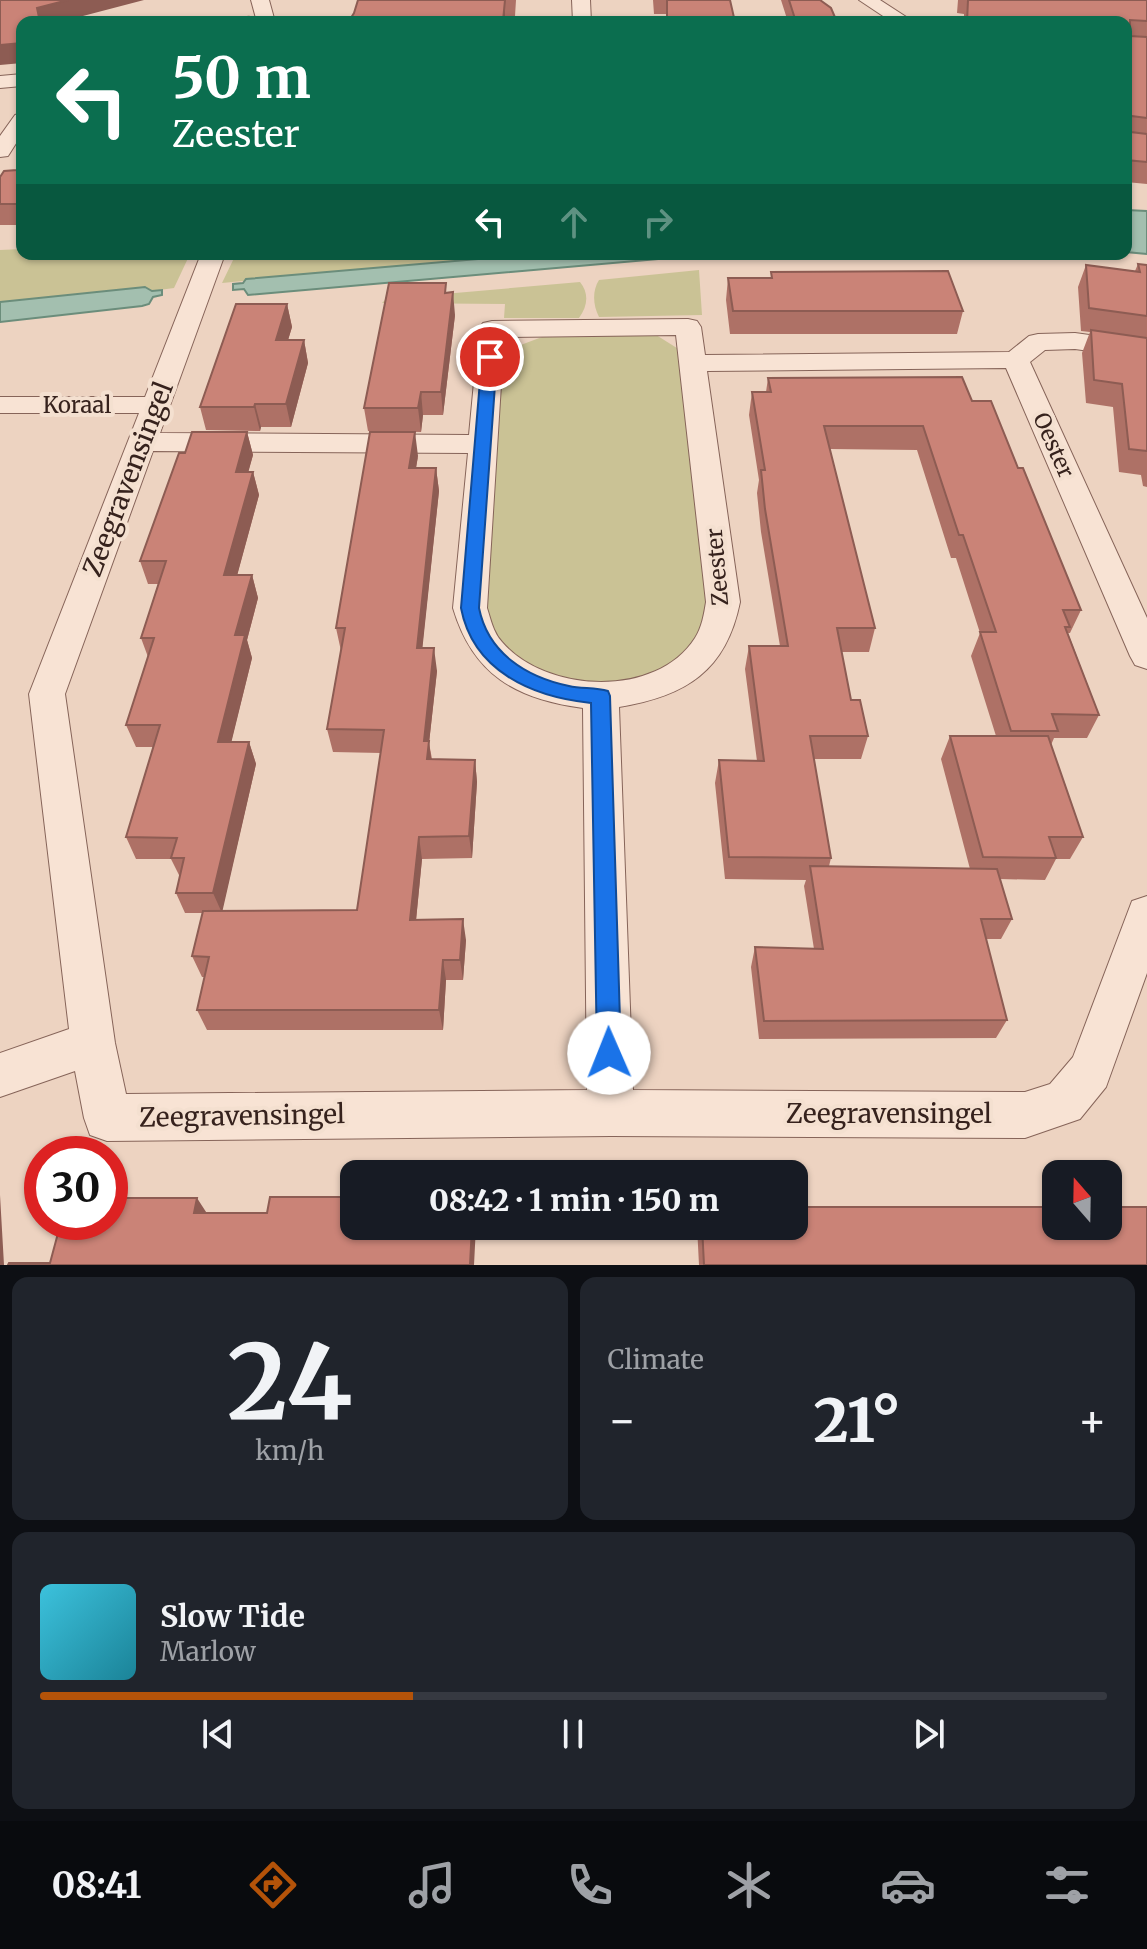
<!DOCTYPE html>
<meta charset="utf-8">
<style>
body{margin:0;font-family:Merriweather,serif;background:#20242c;color:#f1f3f6;height:100vh;display:flex;flex-direction:column;font-size:30px;white-space:nowrap}
*{box-sizing:border-box;margin:0}
p{font-size:26px;color:#9ea1a6}
.icon{flex:none;width:44px;height:44px;fill:none;stroke:currentColor;stroke-width:2;stroke-linecap:round;stroke-linejoin:round}
.map{position:relative;height:1265px;overflow:hidden}
.sheet{display:flex;flex-direction:column;gap:12px;padding:12px;background:#0d0f14;flex:1}
.sheet>*{flex:none}
.banner{position:absolute;left:16px;top:16px;width:1116px;height:244px;border-radius:16px;box-shadow:0 2px 6px #0004;background:#0b6e4f;color:#fff;overflow:hidden}
.needle{width:52px;rotate:340deg}
.tools{position:absolute;left:1042px;top:1160px;display:grid;gap:16px}
.tools a{display:grid;place-items:center;width:80px;height:80px;border-radius:16px;background:#171b24;box-shadow:0 2px 6px #0004;font-size:40px}
.speed{position:absolute;left:24px;top:1136px;display:flex;gap:16px;font-size:40px;font-weight:700;text-align:center}
.speed>*{display:grid;place-content:center;width:104px;height:104px;border-radius:50%;background:#171b24;box-shadow:0 2px 6px #0004;line-height:1}
.speed .limit{border:12px solid #d22;background:#fff;color:#111}
.pin{position:absolute;display:grid;place-items:center;width:68px;height:68px;color:#fff;margin:-34px;border:4px solid #fff;border-radius:50%;box-shadow:0 2px 8px #0007}
.me{position:absolute;width:88px;margin:-44px;rotate:359deg;stroke-linejoin:round;filter:drop-shadow(0 0 6px #0008)}
.turn{display:flex;align-items:center;gap:28px;height:168px;padding:0 24px;font-size:36px}
.turn .icon{width:104px;height:104px;stroke-width:2.5}
.turn b{display:block;font-size:56px;line-height:68px}
.lanes{display:flex;align-items:center;height:76px;padding:0 24px;background:#0003;justify-content:center;gap:40px;direction:ltr}
.lanes .off{opacity:.35}
.big{font-size:60px;font-weight:800;line-height:1.1}
.sheet .card{flex:1;display:flex;flex-direction:column;justify-content:center;gap:12px;min-width:0;padding:0 28px;border-radius:16px;background:#20242c}
.sheet .dial{align-items:center;gap:0}
.dial b{font-size:104px;line-height:1}
.song{display:flex;align-items:center;gap:24px}
.cover{width:96px;height:96px;border-radius:12px;background:linear-gradient(135deg,hsl(190 70% 55%),hsl(190 70% 35%))}
.played{height:8px;border-radius:4px;background:linear-gradient(90deg,#b45309 35%,#363941 35%)}
.keys{display:flex;justify-content:space-around;direction:ltr}
.heat{display:flex;justify-content:space-between;align-items:center;font-size:44px;direction:ltr}
.sheet .tiles{flex:1;display:grid;gap:12px;grid-template-columns:1fr 1fr}
.card:last-child{grid-column:span 2}
.trip{position:absolute;left:340px;top:1160px;width:468px;height:80px;border-radius:16px;background:#171b24;box-shadow:0 2px 6px #0004;font-weight:800;line-height:80px;text-align:center}
.dock{display:flex;height:128px;justify-content:space-around;align-items:center;background:#090b0e;color:#9ea1a6}
.dock .icon{width:56px;height:56px}
.dock .on{color:#b45309}
.dock b{font-size:36px;color:#f1f3f6}
.map>svg:first-child{display:block}
</style>
<div class="map">
<svg width="1147" height="1265" viewBox="0 0 1147 1265">
<rect width="100%" height="100%" fill="#edd3c1"/>
<path fill="#cac295" d="M22,249V254H190L174,288L152,291L145,287L0,302V250Z
M236,254H537L222,283Z
M699,270L702,315L599,317C593,305 592,291 599,280Z
M580,282C589,293 588,306 579,318H504L505,304L382,303L386,299Z
M653,333L680,350L708,609C705,618 702,630 697,638C662,689 585,695 534,668C521,661 508,655 499,643C493,635 490,624 485,615L502,352L550,334Z"/>
<path fill="#a3bfaf" stroke="#6b8d7b" stroke-width="2" d="M1126,210L1147,211V254L1126,252Z
M537,254H715L248,295L244,289L233,290V284L243,283L246,279Z
M145,287L152,291L162,290V295L153,297L149,304L142,306L0,322V302Z"/>
<g fill="none" stroke-linecap="round" stroke-linejoin="round">
<defs>
<path id="street" d="M251,0H269L275,22H257Z
M572,0H590L591,22H573Z
M859,0H880L914,22H892Z
M22,74V86L0,88V76Z
M22,113V134L8,156L0,157V136L15,115Z
M201,254H225L160,433L469,435L479,329L483,323L492,321L688,319L697,321L701,327L705,355L1009,352L1029,336L1038,334L1075,333L1147,343V359L1075,349L1045,350L1030,362L1147,618V669L1135,665L1130,656L1006,368L707,371L740,602C726,671 686,696 619,707L633,1090L1025,1092L1050,1084L1073,1057L1132,901L1147,896V973L1106,1087L1080,1119L1025,1138L611,1136L107,1141L90,1135L84,1118L75,1071L0,1097V1053L69,1029L29,694L139,413H0V397H145ZM676,335L706,602C704,614 702,627 695,638C656,699 546,693 502,642C493,632 491,620 487,608L504,337ZM153,451L468,453L453,608C473,675 516,699 583,708L587,1090L126,1094L115,1043L65,694Z"/>
</defs>
<use href="#street" stroke="#866459" stroke-width="2"/>
<use href="#street" fill="#f8e3d4" fill-rule="evenodd"/>
</g>
<path fill="#ae7166" fill-rule="evenodd" d="M358,0H516L515,16L349,21L354,13Z
M653,0H730L735,22H666V14H654Z
M781,0H820L837,22H788Z
M958,0H1147V184L1126,182V22H964V14L957,13Z
M22,145V225H0V177L17,170Z
M1138,264L1147,265V487L1143,486L1141,475L1119,472L1113,407L1086,403L1082,353L1090,332L1081,331L1078,287L1086,265L1135,271Z
M771,272L963,311L957,334H730L726,300L728,278H771Z
M287,304L292,327L288,340H304L308,363L291,427H261L260,431L206,430L200,407Z
M455,315L443,415H423L421,432L368,431L364,408Z
M768,378L972,401L1018,468L1081,610L1070,633H1068L1099,715L1087,738H1054L1051,745L1083,837L1070,859H1056L1045,880L1000,879L1012,919L1001,939H986L1007,1020L996,1038L759,1039L751,967L755,947L814,949L804,886L806,880L725,879L715,783L719,760L757,761L745,669L749,646H780L761,532L757,493L759,480L749,415L752,392H766ZM830,449L917,450L951,558H956L980,633L971,656L996,736H950L941,759L970,869L829,866L831,858L814,759H861L868,736L851,700L841,652H869L875,628Z
M247,432L253,455L248,472H253L259,495L237,575H252L258,598L247,640L252,658L231,742H249L256,764L222,910H357L381,753L333,752L327,729L341,651L336,628L418,456L416,468H436L439,491L422,648L437,671L429,743L432,759L475,760L477,782L472,858L422,859L416,920L466,940L463,980H446L443,1030H207L197,1010L205,977H202L192,956L203,913H185L176,893L180,877L171,859H136L126,837L153,747H136L126,725L148,657L141,638L158,584H148L140,561L185,453Z
M697,1226H794L1147,1265H699Z"/>
<path fill="#8d5c53" d="M68,0H144L60,22H40L37,8Z
M505,0V22H491Z
M22,43V63L0,65V45Z
M453,292L455,315L443,415L441,392Z
M287,304L292,327L281,363L276,340Z
M304,340L308,363L291,427L286,404Z
M421,392L423,415L421,432L418,408Z
M255,404L261,427L260,431L254,407Z
M247,432L253,455L242,495L236,472Z
M415,432L418,456L412,491L409,468Z
M436,468L439,491L420,671L417,648Z
M253,472L259,495L231,598L224,575Z
M252,575L258,598L247,640L252,658L226,764L218,742L235,635Z
M434,648L437,671L429,743L432,764L430,782L424,741Z
M249,742L256,764L222,913L213,893Z
M475,760L477,782L472,858L469,836Z
M419,837L422,859L414,941L410,920Z
M463,919L466,940L463,980L460,960Z
M443,960L446,980L443,1030L439,1010Z
M0,1195L4,1265H0Z
M197,1198L208,1215L194,1213Z
M472,1226H476L474,1265H470Z"/>
<path fill="#ca8377" stroke="#8d5c53" stroke-width="2" d="M0,0H68L37,8L40,22H22V43L0,45Z
M358,0H505L503,21L491,22H341V21H349L354,13Z
M667,0H730L735,22H673L667,19Z
M789,0H820L831,8L837,22H796Z
M968,0H1147V21L1130,20V36L1147,37V118L1131,116V132L1147,134V162L1126,160V22H967Z
M248,17L246,22H188Z
M22,145V204H0V177L4,171L17,170V152Z
M1138,264L1147,265V316L1089,308L1086,265L1140,272Z
M948,271L963,311H733L728,278H772L771,272Z
M389,283H446L445,293L453,292L441,392H421L418,408H364Z
M236,304H287L276,340H304L286,404H255L254,407H200Z
M1091,330L1147,338V451L1129,449L1122,384L1094,380Z
M962,377L972,401H991L1018,468H1023L1081,610H1063L1070,627H1065L1099,715L1052,714L1058,731H1011L980,632H996L963,535H959L923,426H824L875,628H837L851,700H860L868,736H810L831,858L729,857L719,760L764,761L749,646H788L765,509L761,470H765L752,392H771L768,378Z
M192,432H247L236,472H253L224,575H252L235,635H245L218,742H249L213,893H176L184,858H171L177,838L126,837L160,725H126L154,638H141L166,561H140L179,453H185Z
M370,432H415L409,468H436L417,648H434L424,741H429L427,759L475,760L469,836L419,837L410,920L463,919L460,960H443L439,1010H197L209,957L192,956L203,911L357,910L384,730L327,729L345,628H336Z
M950,736H1048L1083,837H1049L1056,858L983,857Z
M810,866L997,869L1012,919H981L1007,1020L764,1021L755,947L823,949Z
M270,1197H354V1226H472L470,1265H8L9,1263H50L61,1222H110V1198H197L194,1213H267Z
M794,1207H1056V1226H1108V1207H1147V1265H704L702,1226H794Z"/>
<path fill="#1a73e8" stroke="#114b97" stroke-width="2" d="M490,353L497,357L479,608C488,653 526,677 569,686C582,689 595,687 608,691L610,696L621,1053L618,1061L609,1065L601,1061L597,1053L591,703C532,697 473,671 461,608L482,357Z"/>
<g text-anchor="middle" stroke-width="8" stroke-linejoin="round" paint-order="stroke">
<g font-size="22" fill="#36221d" stroke="#f4e0d0">
<text x="77" y="413">Koraal</text>
<text transform="translate(1054 445) rotate(66)" y="8">Oester</text>
<text transform="translate(717 567) rotate(-95)" y="8">Zeester</text>
</g>
<g font-size="26" fill="#36221d" stroke="#f4e0d0">
<text transform="translate(128 479) rotate(-69)" y="9">Zeegravensingel</text>
<text x="889" y="1123">Zeegravensingel</text>
<text transform="translate(242 1116) rotate(-1)" y="9">Zeegravensingel</text>
</g>
</g>
</svg>
<div class="tools">
<a><svg class="needle" viewBox="-14 -14 28 28"><path d="M0-13l5 13h-10z" fill="#e53935"/><path d="M0 13l5-13h-10z" fill="#9ea1a6"/></svg></a>
</div>
<div class="speed"><div class="limit">30</div></div>
<div class="pin" style="left:490px;top:357px;background:#d93025"><svg class="icon" aria-label="arrive" viewBox="0 0 24 24"><path d="M6 21V4h12l-3 4 3 4H6"/></svg></div>
<svg class="me" style="left:609px;top:1053px" viewBox="-20 -20 40 40"><circle r="19" fill="#fff"/><path d="M0-13L10 11 0 6-10 11z" fill="#1a73e8"/></svg>
<div class="trip">08:42 · 1 min · 150 m</div>
<div class="banner">
<div class="turn"><svg class="icon" aria-label="left" viewBox="0 0 24 24"><path d="M17 20v-9H6M10 6l-5 5 5 5"/></svg><div><b>50 m</b>Zeester</div></div>
<div class="lanes"><svg class="icon" aria-label="left" viewBox="0 0 24 24"><path d="M17 20v-9H6M10 6l-5 5 5 5"/></svg><svg class="icon off" aria-label="ahead" viewBox="0 0 24 24"><path d="M12 20V5M6 11l6-6 6 6"/></svg><svg class="icon off" aria-label="right" viewBox="0 0 24 24"><path d="M7 20v-9h11M14 6l5 5-5 5"/></svg></div>
</div>
</div>
<section class="sheet">
<div class="tiles">
<div class="card dial"><b>24</b><p>km/h</p></div>
<div class="card"><p>Climate</p>
<div class="heat"><a>−</a><b class="big">21°</b><a>+</a></div>
</div>
<div class="card">
<div class="song"><i class="cover"></i><div><b>Slow Tide</b><p>Marlow</p></div></div>
<div class="played"></div>
<div class="keys"><svg class="icon" aria-label="previous" viewBox="0 0 24 24"><path d="M18 5L8 12l10 7zM5 5v14"/></svg><svg class="icon" aria-label="pause" viewBox="0 0 24 24"><path d="M8 5v14M16 5v14"/></svg><svg class="icon" aria-label="next" viewBox="0 0 24 24"><path d="M6 5l10 7-10 7zM19 5v14"/></svg></div>
</div>
</div>
</section>
<nav class="dock">
<b>08:41</b>
<svg class="icon on" aria-label="directions" viewBox="0 0 24 24"><path d="M12 3l9 9-9 9-9-9zM9 14v-3h6M13 9l2 2-2 2"/></svg>
<svg class="icon" aria-label="music" viewBox="0 0 24 24"><path d="M9 18V5l10-2v13"/><circle cx="6" cy="18" r="3"/><circle cx="16" cy="16" r="3"/></svg>
<svg class="icon" aria-label="phone" viewBox="0 0 24 24"><path d="M5 4h4l2 5-3 2q2 4 5 5l2-3 5 2v4C11 20 4 13 5 4z"/></svg>
<svg class="icon" aria-label="climate" viewBox="0 0 24 24"><path d="M12 3v18M4 7l16 10M4 17L20 7"/></svg>
<svg class="icon" aria-label="car" viewBox="0 0 24 24"><path d="M5 17H2v-5l4-1 3-4h7l3 4 3 1v5h-3M9 17h6M6 11h13"/><circle cx="7" cy="17" r="2"/><circle cx="17" cy="17" r="2"/></svg>
<svg class="icon" aria-label="filters" viewBox="0 0 24 24"><path d="M4 7h16M4 17h16"/><circle cx="9" cy="7" r="2"/><circle cx="15" cy="17" r="2"/></svg>
</nav>
